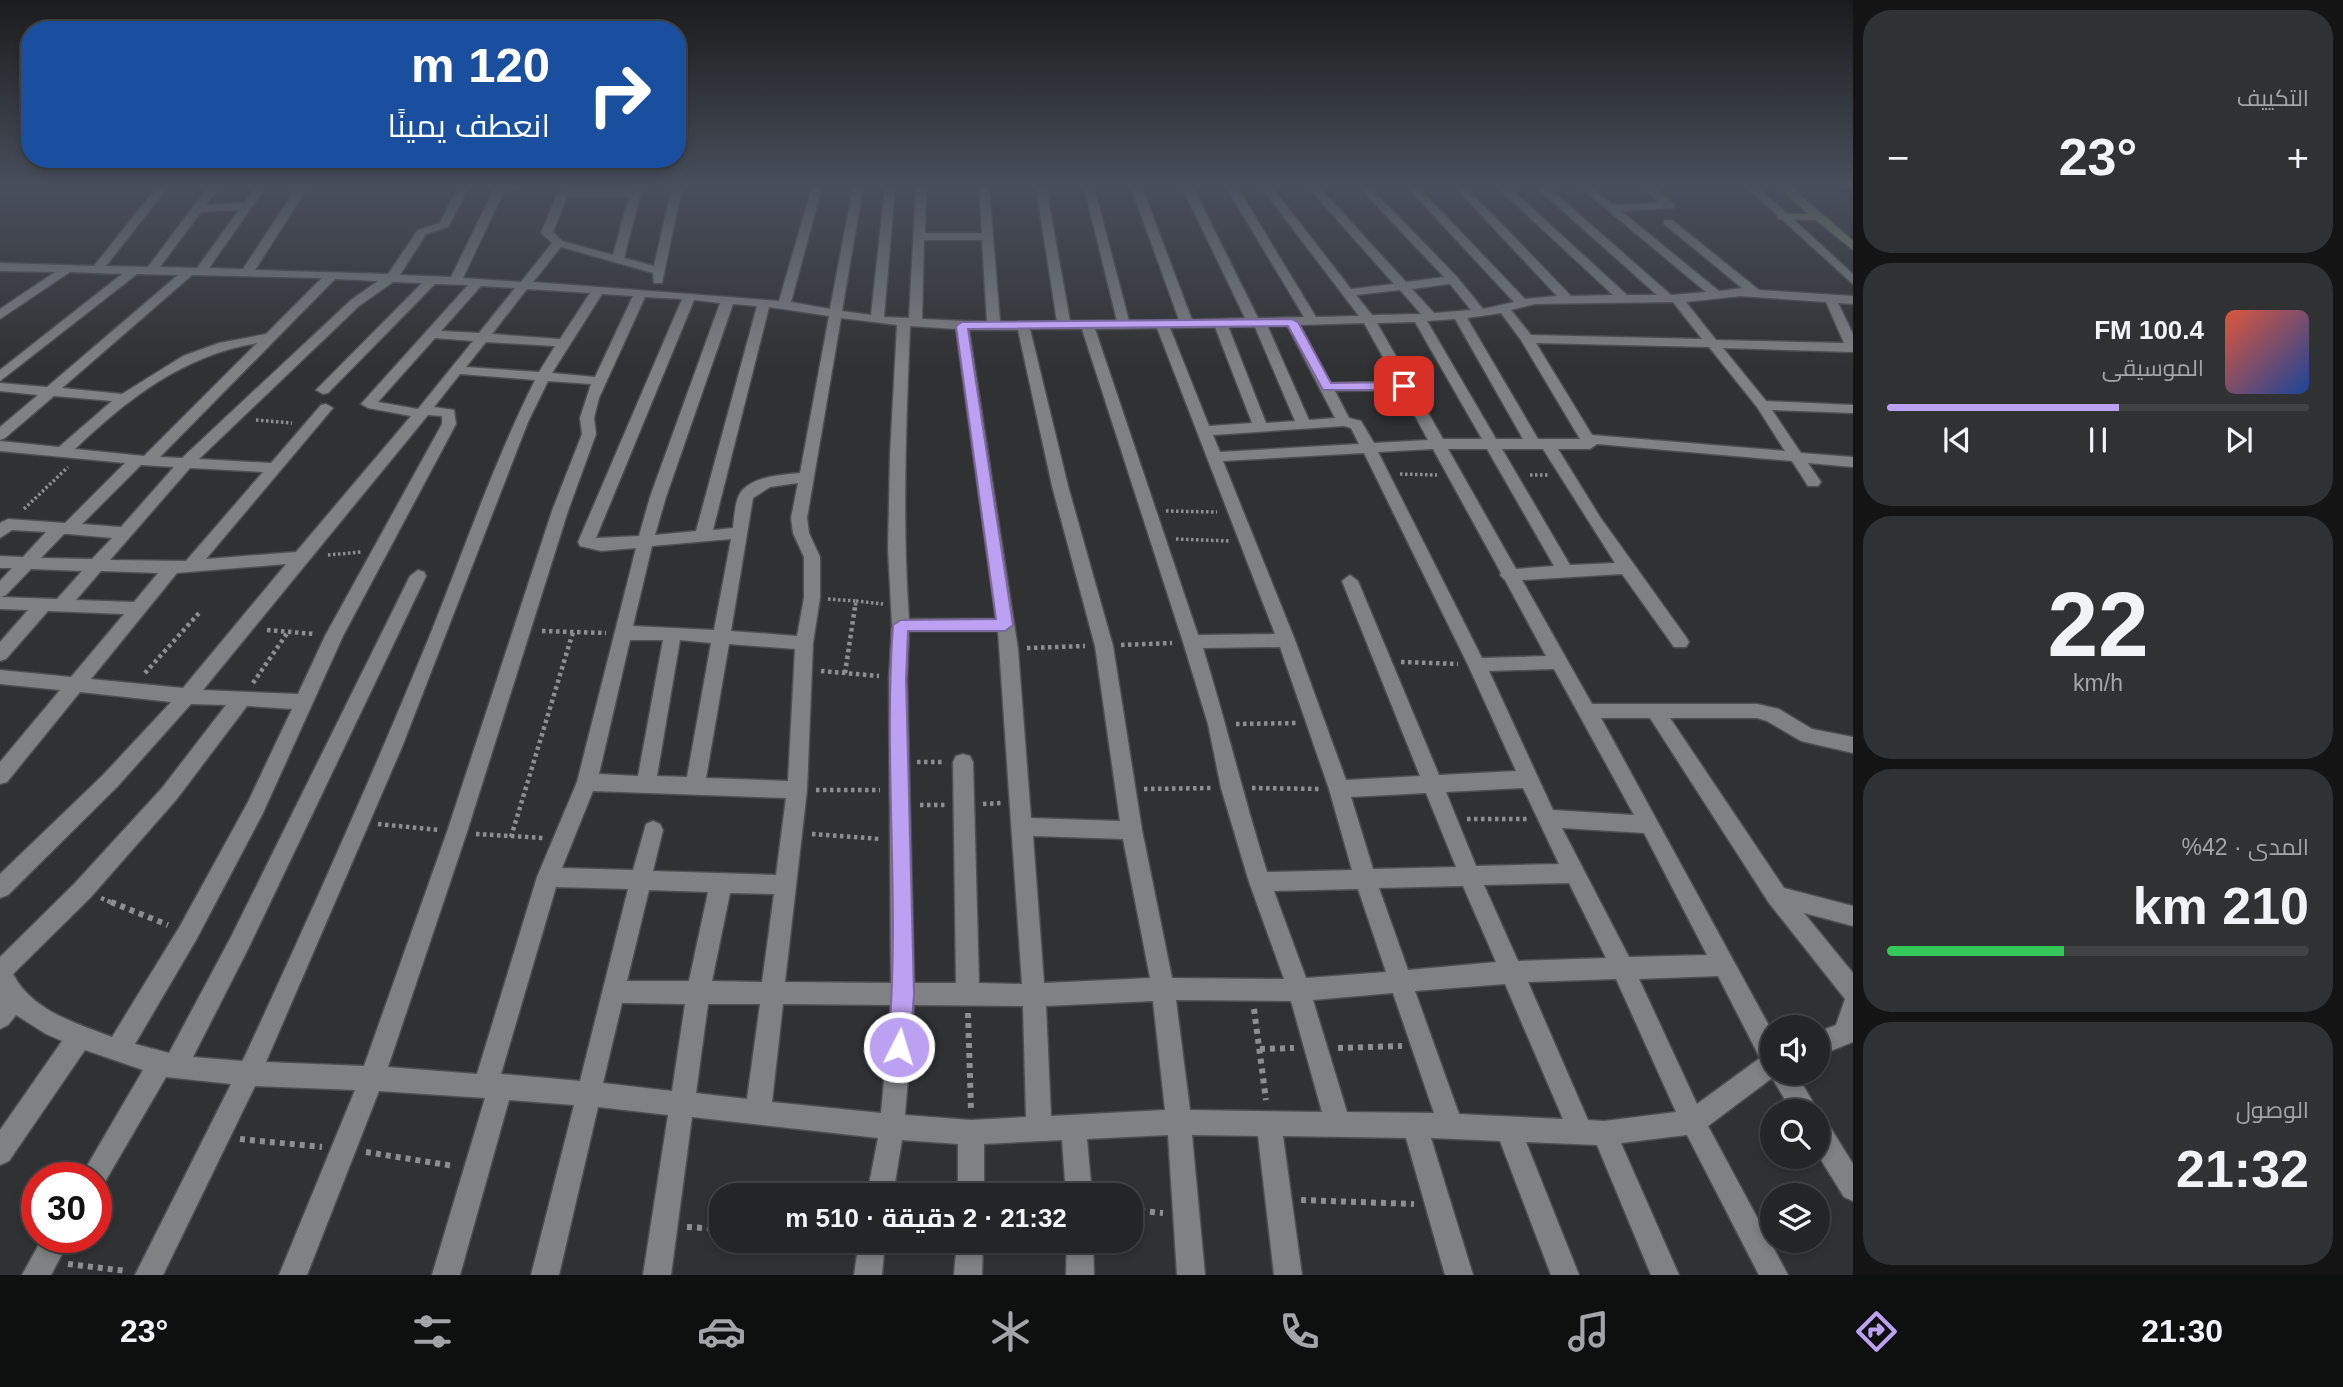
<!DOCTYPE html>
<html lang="ar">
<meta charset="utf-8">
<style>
body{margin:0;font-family:Helvetica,Cairo,sans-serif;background:#303132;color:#f1f3f6;direction:rtl;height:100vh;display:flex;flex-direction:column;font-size:26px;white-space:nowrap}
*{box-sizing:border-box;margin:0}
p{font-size:23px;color:#a3a5a7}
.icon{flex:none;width:38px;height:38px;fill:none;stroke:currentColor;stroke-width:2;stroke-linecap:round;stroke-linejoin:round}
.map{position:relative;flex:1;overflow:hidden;direction:ltr}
.details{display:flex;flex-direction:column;gap:10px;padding:10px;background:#141415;width:490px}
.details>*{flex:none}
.hud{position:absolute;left:21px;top:21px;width:665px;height:147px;border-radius:28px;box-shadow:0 4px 10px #0003,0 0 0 2px #414243;direction:rtl;background:#1a4fa0;color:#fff;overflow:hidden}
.controls{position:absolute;left:1760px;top:1015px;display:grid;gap:14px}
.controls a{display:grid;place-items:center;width:70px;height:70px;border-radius:50%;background:#242526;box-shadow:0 4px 10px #0003,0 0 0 2px #414243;font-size:35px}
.speed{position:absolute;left:21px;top:1162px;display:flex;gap:14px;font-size:35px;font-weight:700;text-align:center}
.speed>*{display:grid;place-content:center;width:91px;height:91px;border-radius:50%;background:#242526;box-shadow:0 4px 10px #0003,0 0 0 2px #414243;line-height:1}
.speed .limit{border:10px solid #d22;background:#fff;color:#111}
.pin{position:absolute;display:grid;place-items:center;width:60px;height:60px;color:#fff;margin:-30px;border-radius:14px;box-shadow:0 4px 10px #0006}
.me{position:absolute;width:77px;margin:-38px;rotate:5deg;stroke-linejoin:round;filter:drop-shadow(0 0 5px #0008)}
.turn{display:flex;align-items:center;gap:24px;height:147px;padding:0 21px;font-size:32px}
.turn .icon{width:91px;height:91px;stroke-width:2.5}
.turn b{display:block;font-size:49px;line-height:60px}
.big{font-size:52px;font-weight:700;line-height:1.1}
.details .card{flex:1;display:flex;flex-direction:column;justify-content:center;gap:10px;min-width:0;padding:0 24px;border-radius:28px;background:#303132}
.details .dial{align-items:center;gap:0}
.dial b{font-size:91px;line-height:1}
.song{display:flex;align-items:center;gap:21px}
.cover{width:84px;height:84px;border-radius:10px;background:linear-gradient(135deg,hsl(10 70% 55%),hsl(220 70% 35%))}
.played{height:7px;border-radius:4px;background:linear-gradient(90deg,#bca0f2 55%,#414243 55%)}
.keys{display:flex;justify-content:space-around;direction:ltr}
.heat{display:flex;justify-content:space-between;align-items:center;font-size:38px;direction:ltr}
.charge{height:10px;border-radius:5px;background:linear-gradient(90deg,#34c759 42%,#414243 0)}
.trip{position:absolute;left:709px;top:1183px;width:434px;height:70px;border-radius:28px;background:#242526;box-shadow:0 4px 10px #0003,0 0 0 2px #414243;font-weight:700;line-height:70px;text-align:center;direction:rtl}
.tabs{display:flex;height:112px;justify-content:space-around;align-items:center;background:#0e0f0f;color:#a3a5a7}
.tabs .icon{width:49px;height:49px}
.tabs .active{color:#bca0f2}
.tabs b{font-size:32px;color:#f1f3f6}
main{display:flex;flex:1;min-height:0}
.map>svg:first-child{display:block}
</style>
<main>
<section class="details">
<div class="card"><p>التكييف</p>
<div class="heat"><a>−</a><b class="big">23°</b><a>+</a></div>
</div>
<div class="card">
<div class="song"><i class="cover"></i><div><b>100.4 FM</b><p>الموسيقى</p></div></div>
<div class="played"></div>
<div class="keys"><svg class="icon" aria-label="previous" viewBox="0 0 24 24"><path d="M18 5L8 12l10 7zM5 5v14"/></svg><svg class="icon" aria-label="pause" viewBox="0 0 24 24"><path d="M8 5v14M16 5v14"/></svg><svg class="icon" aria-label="next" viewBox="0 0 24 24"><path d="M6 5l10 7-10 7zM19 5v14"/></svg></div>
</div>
<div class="card dial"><b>22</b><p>km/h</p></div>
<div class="card"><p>المدى · 42%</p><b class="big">210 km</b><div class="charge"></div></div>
<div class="card"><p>الوصول</p><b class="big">21:32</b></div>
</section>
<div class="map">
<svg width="1853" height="1275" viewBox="0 0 1853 1275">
<rect width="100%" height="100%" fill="#303133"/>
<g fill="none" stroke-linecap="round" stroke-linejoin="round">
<path fill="#091730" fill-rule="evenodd" d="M1836,187H1852L1853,201L1848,199Z"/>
<defs>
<path id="street" d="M157,187H168L106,266L148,267L208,187H219L206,205L244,203L255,187H266L209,268L243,269L297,187H308L255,270L388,274L418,230L440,223L458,187H469L448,227L426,234L400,275L451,277L495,187H524L504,191L463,278L521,282L552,243L541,233L560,187H571L570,191H631L632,187H642L624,258L654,266L672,187H682L662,283H654L653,273L561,247L533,282L779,301L812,187H822L791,302L830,309L853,187H863L842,311L871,315L885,187H895L884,317L909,318L916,187H926L925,233H982L979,187H989L1000,322H1057L1036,187H1046L1070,321H1117L1084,187H1094L1129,321L1179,320L1131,187H1142L1192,320L1245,318L1182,187H1193L1258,318L1304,317L1226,187H1237L1316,317L1359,316L1261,187H1272L1351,289L1394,284L1308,187H1319L1406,282L1444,277L1359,187H1370L1457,277L1483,309L1514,302L1407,187H1418L1525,299L1557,296L1455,187H1466L1571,296L1613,295L1497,187H1509L1627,295H1657L1536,187H1548L1671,295L1706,292L1580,187H1592L1613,205L1660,203L1643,187H1655L1674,204V208L1621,211L1719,291L1742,288L1664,224V220H1672L1759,290L1853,296V304L1838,303L1853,334V352L1723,348L1766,401L1853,405V413L1772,410L1801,453L1853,457V467L1808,463L1821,482L1818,486H1808L1792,461L1597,444L1590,449H1558L1600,517L1686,637L1689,642L1686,647H1674L1622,574L1522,580L1592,704H1757L1779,709L1812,729L1853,737V753L1801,741L1767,721L1757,718H1670L1784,888L1853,906V926L1804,913L1853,973V1042L1818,1056V1032L1836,1025L1845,999L1769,903L1650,718H1601L1773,1033V1073H1796L1818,1111H1792L1772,1078L1708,1126L1788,1275H1759L1687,1135L1621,1143L1679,1275H1651L1597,1145L1526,1142L1579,1275H1551L1500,1141L1431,1138L1473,1275H1445L1406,1138L1283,1136L1302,1275H1274L1258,1136L1192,1135L1205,1275H1177L1168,1135L1087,1139L1092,1195H1066L1062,1140L984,1144V1195H958V1144L902,1140L893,1195H867L878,1138L692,1117L671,1275H643L668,1115L598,1107L559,1275H531L574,1105L509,1100L460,1275H432L485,1098L379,1091L307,1275H279L355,1090L255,1086L163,1275H135L231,1084L166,1077L102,1187L96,1189V1178H80L143,1070L85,1050L9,1161L0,1165V1130L62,1041L46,1034L16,1015L8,1025L0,1029V957L74,884L162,788L226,705L191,704L117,787L8,895L0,898V874L103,775L171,702L80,692L7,782L0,784V762L60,690L0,684V670L71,677L124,614L48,611L6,659L0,661V642L28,610L0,609V581L12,568H0V556L23,557L46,532L12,530L0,538V523L8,519L65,523L125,463L0,451V441L59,447L112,401L54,396L5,438L0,440V427L38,395L0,391V383L47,387L178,275L137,274L0,381V370L122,274L70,272L0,319V309L55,272L0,271V263L94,266ZM567,197H629L613,255L562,241L553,232ZM239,210L197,268L160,267L201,212ZM924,240H982L987,322L922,319ZM192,275L322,278L266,334L219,343L183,356L122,394L62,388ZM335,279L378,281L351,300L182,458L160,457ZM393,282L422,283L316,390L323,394L328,393L435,284L468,285L361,404L368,408L411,416L296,552L206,559L333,408L326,404L321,405L271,463L199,459L359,306ZM1450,284L1471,310L1434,313L1412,289ZM481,286L515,288L479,333L441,331ZM527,289L590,293L560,339L492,334ZM1400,290L1421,314L1372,315L1356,295ZM602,294L633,296L595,377L552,373ZM1740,296L1826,302L1844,343L1716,340L1686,302ZM645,297L682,299L578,542L580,546L601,551L636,548L577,782L537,877L477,1074L388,1067L467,832L568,511L596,434L594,418L599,398ZM694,300L720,303L650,497L639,536L596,538ZM1673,302L1702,339L1531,335L1511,310L1535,304ZM733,304L757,306L696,531L655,535L666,497ZM769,307L829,316L800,473C781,475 750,476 739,495C735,504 734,518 733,528L713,530ZM1501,313L1521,340L1580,439H1538L1467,318ZM841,318L897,325L890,455L888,549L892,625L889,679L891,983L785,982L807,790L813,643L820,598V557L809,533L807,518ZM1455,319L1523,439H1496L1427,321ZM1415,322L1482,439H1443L1377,323ZM1364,323L1397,382L1330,383L1300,325ZM1267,325H1287L1335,418L1309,420ZM910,326L956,329L996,619H909C902,521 906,424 910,326ZM1228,326L1255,327L1295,421L1266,423ZM1215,327L1252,423L1209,426L1170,328ZM1157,328L1275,634L1198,635L1095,329ZM1030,329H1082L1183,642L1208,724L1221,788L1249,882L1284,979L1172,978L1142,830L1113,646L1068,486ZM969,330H1018L1052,486L1095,646L1120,821L1031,818L1018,649ZM435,338L473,341L418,409L378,402ZM486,342L555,346L539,372L466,367ZM257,343L144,456L75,449C127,399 184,355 257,343ZM1536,343L1709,347L1757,407L1785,451L1592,435ZM460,374L535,380C493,464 463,553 428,640C370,781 308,920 244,1058L242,1061L193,1057L248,949L426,576L424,572L418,570L410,576L232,935L169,1053L135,1044L196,940L263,813L343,636L456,424L454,410L434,407ZM548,381L591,384L580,418L582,434L552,511L447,832L364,1066L266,1062L402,747L528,422ZM1401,390L1428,440L1374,443L1361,421L1349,418L1335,391ZM428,415L442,416V424L325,636L298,694L203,690ZM1344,426L1351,428L1359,444L1220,452L1213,435ZM1433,449L1501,573L1500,575L1505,580L1546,656L1482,658L1378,452ZM1448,449H1487L1554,566L1516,569ZM1502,449H1543L1615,563L1570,565ZM1364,453L1468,665L1516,771L1439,775L1358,581L1350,575L1342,581L1420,776L1346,780L1295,640L1223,461ZM141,465L174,467L121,527L82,524ZM190,468L263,472L186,561L110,560ZM798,483L791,518L793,533L804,557V598L797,636L731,631L753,498L770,487ZM64,534H68L112,538L92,559L41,558ZM731,539L714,630L633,626L652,546ZM286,564L183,688L91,679L177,573ZM31,569L82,571L57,599L1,597L6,595ZM101,571L158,573L134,602L76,600ZM909,631H998L1022,984L979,983L973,762L970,756L963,754L956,756L953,762L956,983H914L907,679ZM630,640H663L638,776L599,774ZM680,640L711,643L687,777L657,776ZM729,644L795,649L788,781L706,778ZM1280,647L1329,789L1352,870L1267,872C1244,798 1226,723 1203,648ZM1554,669L1634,815L1553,810L1489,671ZM247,706L292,709L248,802L180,926L112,1037C76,1023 32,1011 13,974L90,898L176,800ZM1523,788L1559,864L1476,866L1446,792ZM593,791L786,798L776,875L653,871L663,830L660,824L653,821L646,824L633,870L562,868ZM1426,793L1456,867L1373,869L1351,797ZM1562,828L1644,833L1707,955L1629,957ZM1033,836L1123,839L1150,978L1044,983ZM1569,883L1606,958L1518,961L1484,885ZM1463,886L1496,962L1408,970L1379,888ZM556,887L628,889L580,1081L501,1074ZM1358,889L1386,972L1306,978L1274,891ZM649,890L708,892L689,981H627ZM730,893L774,894L762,982L712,981ZM1718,976L1760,1058L1697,1104L1639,979ZM1616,979L1676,1112L1604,1121L1588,1120L1528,982ZM1505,984L1563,1119L1459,1114L1415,991ZM1393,993L1434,1113L1347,1112L1313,1000ZM1176,1000L1291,1001L1322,1112L1190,1110ZM1153,1001L1165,1110L1051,1116L1046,1006ZM622,1003L685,1004L672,1091L603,1083ZM708,1004H760L747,1099L696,1093ZM783,1004L891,1005L881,1113L772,1102ZM914,1005L1023,1006L1026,1117L971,1120L905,1115Z
M1746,187H1758L1853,274V284Z
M1818,1119L1827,1122L1853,1164V1201L1844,1197L1818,1155Z
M43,1237H71L51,1275H22Z
M859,1241H885L882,1275H854Z
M957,1241H983L982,1275H954Z
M1067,1241H1093L1094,1275H1066Z"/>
<path id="secondary" d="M1779,187H1791L1853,241V250L1816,220L1779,219L1777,217L1783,214H1808Z"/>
</defs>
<use href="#street" stroke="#4d4e50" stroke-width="3"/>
<use href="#secondary" stroke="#4d4e50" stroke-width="3"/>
<path stroke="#8d8e90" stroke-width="3.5" stroke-dasharray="2.5 2.5" stroke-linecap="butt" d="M256,420L292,423
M1400,474L1437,475
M1530,475H1549
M24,509L68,467
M1166,511L1217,512
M1176,539L1230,541
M328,555L361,552
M828,599L856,601L855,608
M856,601L883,604"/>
<path stroke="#8d8e90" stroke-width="4.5" stroke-dasharray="3.5 3.5" stroke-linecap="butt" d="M267,630L314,634
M542,631L606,633
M1121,645L1172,643
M1027,648L1085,646
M1401,662L1458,664
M821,671L879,676
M145,673L199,613
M845,673L855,607
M253,683L288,632
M1236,724L1297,723
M917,762H943
M1252,788L1321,789
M1144,789L1212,788
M816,790H880
M983,804L1002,803
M920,805H946
M1467,819H1528
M378,824L439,830
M476,834L544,838
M812,834L880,839
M511,837L573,632
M101,898L115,904"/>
<path stroke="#8d8e90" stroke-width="6" stroke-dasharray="5 5" stroke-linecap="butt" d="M111,902L168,925
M1254,1009L1266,1100
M968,1013L971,1110
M1338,1048L1402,1046
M1260,1049L1294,1048
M240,1139L322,1147
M366,1152L454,1166
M1301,1200L1414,1204
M1130,1210L1163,1213
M687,1227L721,1229
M68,1264L126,1271"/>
<use href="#street" fill="#7f8183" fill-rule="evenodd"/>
<use href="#secondary" fill="#869070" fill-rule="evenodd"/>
</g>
<linearGradient id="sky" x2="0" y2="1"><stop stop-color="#1a1b1c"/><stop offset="0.51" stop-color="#484e5b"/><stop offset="1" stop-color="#484e5b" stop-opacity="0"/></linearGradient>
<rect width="1853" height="366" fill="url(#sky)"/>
<path fill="#bca0f2" stroke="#7a689d" stroke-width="2" d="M1292,319L1298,322L1331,383L1404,382L1410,386L1404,390H1323L1288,326L968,329L1013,625L1005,631H908L906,679L914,994L910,1047L906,1055L899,1058L891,1055L888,1047C901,907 883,766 893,625L901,620L996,619L956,326L962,322Z"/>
</svg>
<div class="controls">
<a><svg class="icon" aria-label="sound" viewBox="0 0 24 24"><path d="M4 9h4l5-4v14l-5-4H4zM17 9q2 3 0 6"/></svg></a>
<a><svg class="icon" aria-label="search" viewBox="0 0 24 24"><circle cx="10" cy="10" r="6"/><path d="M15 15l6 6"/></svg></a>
<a><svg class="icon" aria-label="layers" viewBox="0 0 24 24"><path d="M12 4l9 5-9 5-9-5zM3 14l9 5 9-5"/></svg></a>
</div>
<div class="speed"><div class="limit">30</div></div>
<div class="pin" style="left:1404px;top:386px;background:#d93025"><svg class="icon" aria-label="arrive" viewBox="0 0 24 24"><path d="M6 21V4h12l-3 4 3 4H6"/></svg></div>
<svg class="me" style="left:899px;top:1047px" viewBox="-20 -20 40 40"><circle r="17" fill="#bca0f2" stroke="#fff" stroke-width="3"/><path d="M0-11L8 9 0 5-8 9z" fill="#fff"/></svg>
<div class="trip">21:32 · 2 دقيقة · 510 m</div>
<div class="hud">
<div class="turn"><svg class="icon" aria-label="right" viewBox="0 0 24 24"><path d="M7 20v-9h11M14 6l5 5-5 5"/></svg><div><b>120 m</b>انعطف يمينًا</div></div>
</div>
</div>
</main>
<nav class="tabs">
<b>21:30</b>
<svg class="icon active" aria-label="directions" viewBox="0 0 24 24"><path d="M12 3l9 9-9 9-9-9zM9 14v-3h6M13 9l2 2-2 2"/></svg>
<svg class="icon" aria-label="music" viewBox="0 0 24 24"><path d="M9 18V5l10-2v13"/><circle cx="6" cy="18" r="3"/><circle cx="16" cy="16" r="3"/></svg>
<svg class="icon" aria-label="phone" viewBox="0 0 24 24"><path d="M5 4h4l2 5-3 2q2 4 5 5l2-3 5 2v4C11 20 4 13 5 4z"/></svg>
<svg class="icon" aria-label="climate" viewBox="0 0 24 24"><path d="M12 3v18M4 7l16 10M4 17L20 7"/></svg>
<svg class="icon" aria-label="car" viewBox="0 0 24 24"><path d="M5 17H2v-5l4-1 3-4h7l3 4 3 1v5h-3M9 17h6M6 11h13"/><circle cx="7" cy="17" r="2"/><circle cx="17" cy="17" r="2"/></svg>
<svg class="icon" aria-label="filters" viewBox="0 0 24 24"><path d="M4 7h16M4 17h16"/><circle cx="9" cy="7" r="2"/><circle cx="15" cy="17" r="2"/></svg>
<b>23°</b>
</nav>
